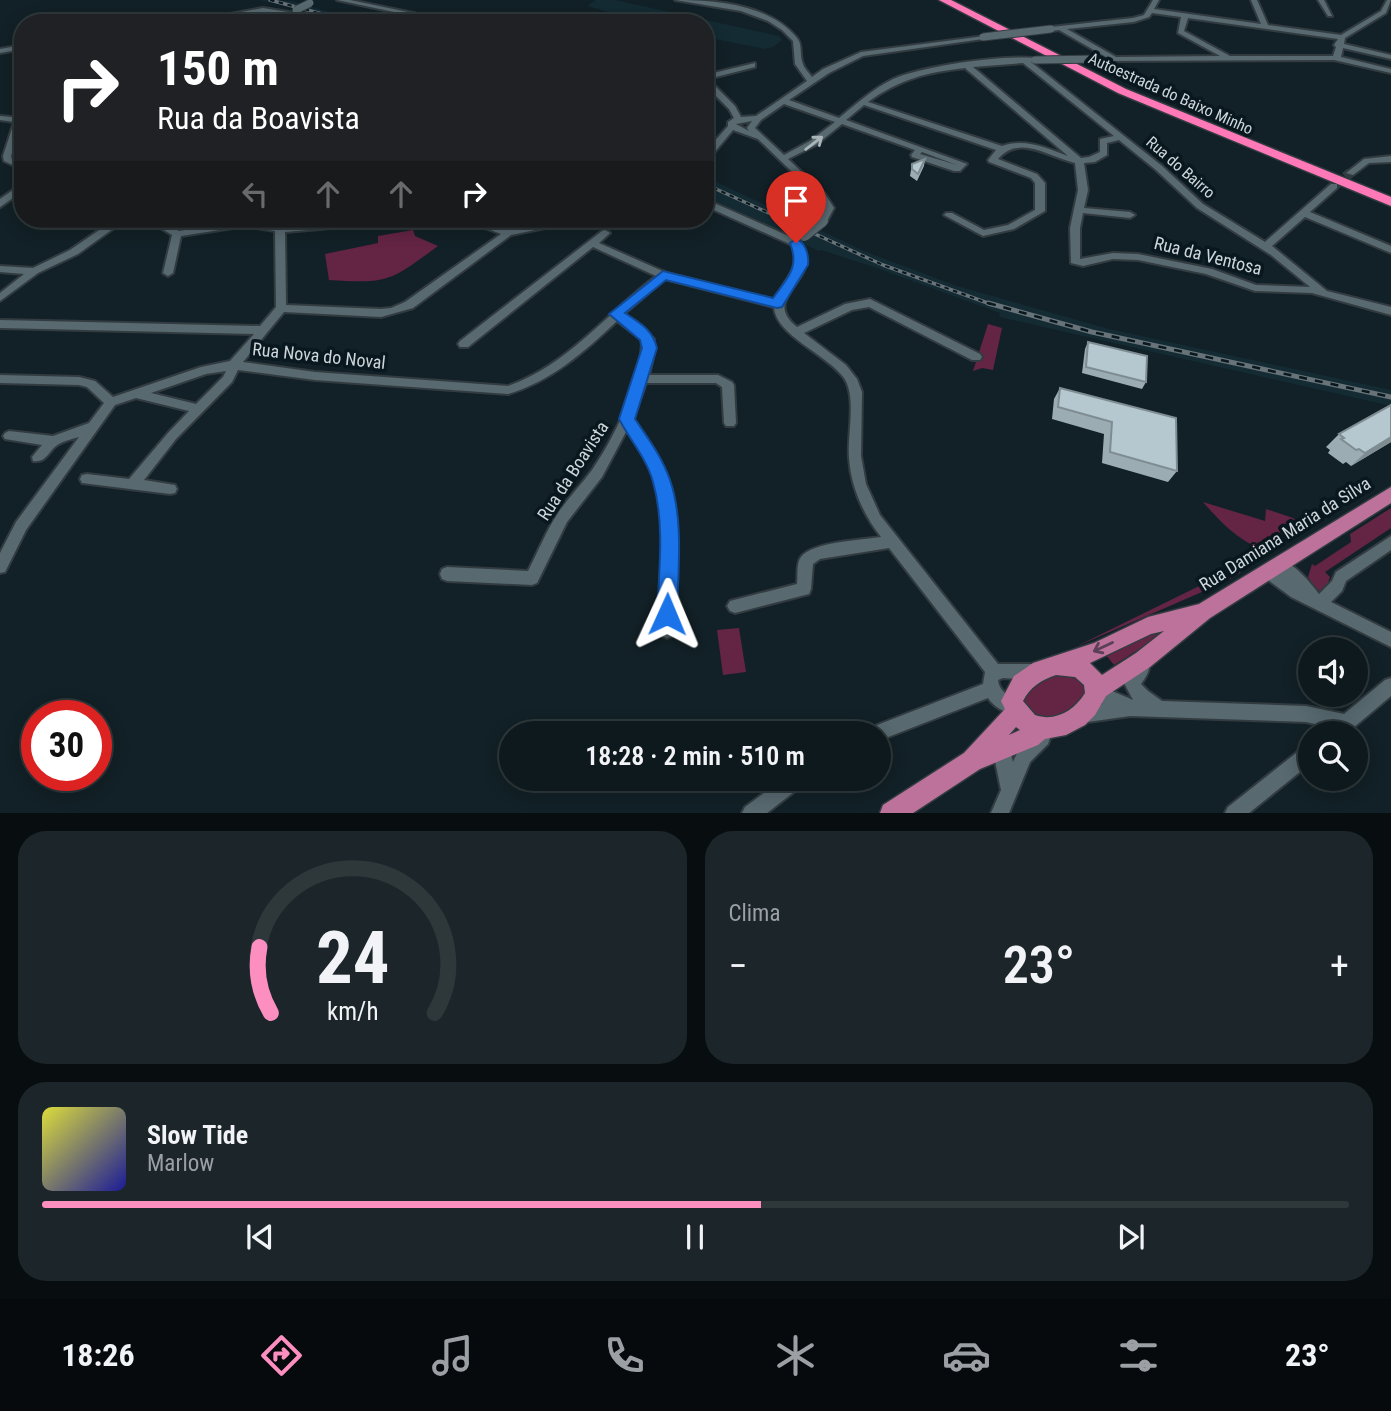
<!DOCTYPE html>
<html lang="pt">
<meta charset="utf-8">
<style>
body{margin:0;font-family:"Roboto Condensed",sans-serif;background:#1c262a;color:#f1f3f6;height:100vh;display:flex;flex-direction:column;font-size:26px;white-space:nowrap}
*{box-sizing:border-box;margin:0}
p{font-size:23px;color:#9ba0a4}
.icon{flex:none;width:38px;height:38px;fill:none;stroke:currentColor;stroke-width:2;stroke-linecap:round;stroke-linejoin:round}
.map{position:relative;height:813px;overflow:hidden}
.sheet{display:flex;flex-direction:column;gap:18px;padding:18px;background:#080e10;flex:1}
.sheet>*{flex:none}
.guide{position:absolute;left:14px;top:14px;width:700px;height:214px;border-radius:28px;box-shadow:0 4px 18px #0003,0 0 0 2px #2e383b;background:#202124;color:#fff;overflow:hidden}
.controls{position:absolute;left:1298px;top:637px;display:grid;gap:14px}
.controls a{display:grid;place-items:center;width:70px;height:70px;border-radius:50%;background:#0e191d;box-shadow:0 4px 18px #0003,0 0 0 2px #2e383b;font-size:35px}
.speed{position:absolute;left:21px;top:700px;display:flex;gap:14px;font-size:35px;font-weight:700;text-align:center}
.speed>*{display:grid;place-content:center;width:91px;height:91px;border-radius:50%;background:#0e191d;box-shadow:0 4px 18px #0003,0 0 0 2px #2e383b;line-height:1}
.speed .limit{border:10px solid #d22;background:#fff;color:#111}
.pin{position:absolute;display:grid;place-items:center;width:60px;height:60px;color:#fff;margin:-72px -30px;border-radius:50% 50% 50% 0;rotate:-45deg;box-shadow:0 0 7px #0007}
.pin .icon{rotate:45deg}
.me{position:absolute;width:77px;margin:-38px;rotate:1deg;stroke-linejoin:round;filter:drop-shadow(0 0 5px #0008)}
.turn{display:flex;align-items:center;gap:24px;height:147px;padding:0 28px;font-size:32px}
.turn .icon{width:91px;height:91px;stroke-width:2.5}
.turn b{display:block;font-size:49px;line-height:60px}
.lanes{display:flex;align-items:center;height:66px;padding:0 28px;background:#0003;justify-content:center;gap:35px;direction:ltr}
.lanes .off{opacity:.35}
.big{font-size:52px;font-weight:600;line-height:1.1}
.sheet .widget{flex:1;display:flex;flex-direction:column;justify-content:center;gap:10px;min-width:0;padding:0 24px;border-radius:28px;background:#1c262a}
.sheet .dial{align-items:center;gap:0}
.dial svg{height:182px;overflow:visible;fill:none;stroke:#2e383b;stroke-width:7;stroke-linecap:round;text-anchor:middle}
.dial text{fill:#f1f3f6;stroke:none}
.song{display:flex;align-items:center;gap:21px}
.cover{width:84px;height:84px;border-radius:10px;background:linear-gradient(135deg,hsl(60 70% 55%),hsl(240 70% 35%))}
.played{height:7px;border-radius:4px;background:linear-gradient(90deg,#fd8ec0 55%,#2e383b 55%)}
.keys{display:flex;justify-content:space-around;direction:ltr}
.heat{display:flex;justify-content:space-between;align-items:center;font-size:38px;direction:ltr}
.sheet .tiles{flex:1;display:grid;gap:18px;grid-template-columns:1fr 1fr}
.widget:last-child{grid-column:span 2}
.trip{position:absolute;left:499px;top:721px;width:392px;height:70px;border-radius:35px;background:#0e191d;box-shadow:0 4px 18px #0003,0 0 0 2px #2e383b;font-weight:600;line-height:70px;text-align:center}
.menu{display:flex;height:112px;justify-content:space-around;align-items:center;background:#060a0c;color:#9ba0a4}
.menu .icon{width:49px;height:49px}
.menu .current{color:#fd8ec0}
.menu b{font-size:32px;color:#f1f3f6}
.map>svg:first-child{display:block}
</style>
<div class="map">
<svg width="1391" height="813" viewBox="0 0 1391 813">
<rect width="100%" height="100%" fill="#122127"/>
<path fill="#142b34" d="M259,0L291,1L368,23H347L302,9Z
M596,0H615L779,36L782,40L773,47L765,49L705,37V23H623L628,17L587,6Z
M705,177L869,253L957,286L1109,329L1391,390V406L999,317L1000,313L874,267L821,250L819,251L775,231L705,197Z"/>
<path fill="#642444" d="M413,230L415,236L438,246C390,281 389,284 329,280L325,254L378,243V236Z
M988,324L1002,328L993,370L982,368L973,371Z
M1203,502L1265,521L1266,509L1293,518L1307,529L1272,552C1244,546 1222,524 1203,502Z
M1391,508V528L1325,572L1330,577L1326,588L1321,592L1315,590L1308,577L1312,564L1315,566L1351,542L1350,534Z
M1242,565L1240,573L1225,582L1075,647Z
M1173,624L1174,627L1114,665L1106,655Z
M739,628L746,672L723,675L717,630Z
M1057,674L1082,678L1087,693C1072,711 1059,716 1037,719L1022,702C1028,687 1042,679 1057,674Z"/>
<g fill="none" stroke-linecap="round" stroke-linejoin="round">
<path stroke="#2e3c42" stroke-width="10" stroke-dasharray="10 4.5" stroke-linecap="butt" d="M1334,186L1350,173"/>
<defs>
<path id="minor" d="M337,0H350L461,23H446Z
M675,0C715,0 769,4 797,38C803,45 799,55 803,64C804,68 809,73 812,77L823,69L861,52L985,36V38L983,39L863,56L829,73L789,100L839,118C856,104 873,89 893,79C923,66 1001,55 1034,58L1035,60L1031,62L1162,166L1203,204L1265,242L1331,184H1337V188L1310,212L1391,246V253L1305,217L1272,246L1327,291L1391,307V315L1312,293L1255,291L1206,274L1138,260L1113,259L1083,266L1071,263L1070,228L1078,190L1075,163C1048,157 1020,134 998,159L1037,174L1045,183V211L1014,229L983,236L944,215L946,213H952L984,230L1008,225L1035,210V183L1031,178L989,162L988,160L996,150L864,105L846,120L967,164L960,171H954L912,157L911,155L915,150L842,124L816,145L788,159L825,194L834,208L826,223H820L818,221L824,208L818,197L758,139L733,130L708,160L705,161V152L728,126V122L734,118L729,109L705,85V75L755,63V67L708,79L735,106L741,117L756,116L807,81L795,64L793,41L782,30L768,21L741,11ZM1023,63L1114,136L1100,139V152L1089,157L1081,158L973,67ZM966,68V69L1068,156C1046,148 1026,138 1002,146L868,102C900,79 927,72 966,68ZM784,104L835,122L810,141L784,155L755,128L761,120ZM752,121L747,128L749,131L736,124ZM1119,140L1156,170L1197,208L1271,255L1310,287L1256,285L1212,269L1138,254L1113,253L1080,259V228L1083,213L1130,218L1135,215L1130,212L1084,208L1088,190L1084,163L1095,162L1107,155V143ZM922,152L957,165L920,154Z
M1153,0H1159L1154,9L1261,24L1251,0H1257L1268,25L1341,35L1381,11L1387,0H1391L1386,13L1345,38L1344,44L1391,55V59L1343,48L1341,57L1391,69V73L1334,60L1098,61L1094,59L1095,57H1106L1059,30L1051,31L1048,29L1051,27L1133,18L1144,15ZM1152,13L1181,17L1178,33L1220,56L1116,57L1067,29L1134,22L1149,17ZM1188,18L1338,39L1334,45L1336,47L1333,56H1230L1184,31Z
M1318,0H1324L1332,16H1328Z
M263,8L345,21L348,23H331L263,12L198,23H181Z
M169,15H192L195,17L192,19L167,18L166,17Z
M23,45V49L0,53V49Z
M0,116L23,118L11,156L12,160L23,164V170L4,161L3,156L14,122L0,120Z
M1391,156V162L1369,163L1353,175L1346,173L1364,159Z
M23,183V191L0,207V199Z
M705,199L800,241C802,246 806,251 806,257C809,284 763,300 797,327L845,304L870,299L980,354L982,357L980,360H972L869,307L852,310L804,333L846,365L857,379L862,392L861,456L866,484L880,515L998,664H1035L1041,666L1043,672L1041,678L1035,680L1003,678L998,680C999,692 1010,697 1020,701L1022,707L1020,713L1014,715C1003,711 995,708 988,698L878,741V733H870L872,727L983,684L985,672L889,548L820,559L813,564L811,589L809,594L735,613L730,611L727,606L730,601L797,584C798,576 796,563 801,557C812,542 862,540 881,537C863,514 851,487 849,458C847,435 857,397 844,378C828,355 775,335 774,307L665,279L624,314L654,339V353L649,375H718L732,382L734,385L736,423L734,426H726L724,423L722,387L716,383H646L633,418C644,436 657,454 665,474C685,523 675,580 675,631L672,636L667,638L662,636L659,631C661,580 671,522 652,473C646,457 636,444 627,430L602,477L567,522L537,583L532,585L447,581L442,579L440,574L442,569L447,567L528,571C538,552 546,531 558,513C568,498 581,485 592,470C615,437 642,380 642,340L617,321C584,352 552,381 508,394L315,380L238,370L232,382L176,439L144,480L175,485L177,489L175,493L170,494L82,483L80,479L82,475L87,474L129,479L168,433L189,411L136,398L115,405L26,530L5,572L0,573V553L16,522L79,437C72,439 62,441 56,446C48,452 46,463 33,461L32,457L42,445L5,439L3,436L5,433L9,431L53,436L89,423L104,403L87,387L79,385L0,383V375L79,377L95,381L113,397L201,367L230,361L254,334L0,328V320L260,326L276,307L275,231L246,226L181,236L173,273L168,276L163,273L172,235L146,219H157L179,231L246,220L280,226L377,219L366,225L285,232L286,305L381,309L391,308L405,302L501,234L467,221L465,219H478L509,230L562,219H579L574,222L511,235L413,308L381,317L284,312L243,362L315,372L508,386C568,365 607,313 656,276L593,247L468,347H460L458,344L460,341L602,231L605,230L610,233L599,243L667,273L775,300C784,279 802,269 792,245L705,206ZM226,371L223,377L196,404L151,393L206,374Z
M119,219H132L117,226L78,254L38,273L0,301V293L24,274L0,272V266L33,268L70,250L111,222Z
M1391,536V550L1346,581L1342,591L1331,602L1391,632V647L1291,597L1264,577L1262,572L1264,567L1269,566L1274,567L1275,560L1280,559C1296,565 1309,581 1319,594L1332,581L1336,572Z
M1142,655L1148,658C1152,667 1147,676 1141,684L1148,691L1162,701L1306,706L1344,714L1385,680L1391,678V696L1347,733H1326L1328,727L1306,722L1130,716L1081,723L1075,721L1073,715L1075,709L1103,704L1090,698L1088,692L1090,686L1096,684L1133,700L1124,683L1133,669L1136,658Z
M1042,730L1048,732L1050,738L1048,744L1030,762L1009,813H991L1001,790L992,746L995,740L1001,737L1007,740L1013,762C1018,749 1028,735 1042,730Z
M1311,744V763L1249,813H1225L1228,807L1305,746Z
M783,779H806L803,785L767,813H742L745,807Z"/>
<path id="major" d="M1391,487V503L1210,618L1150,667L1106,696L1095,715L1085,725L1066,735L1045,739L1038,745L980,769L913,813H880L883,805L964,753L1005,709L1001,701L1014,676L1033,663L1094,643L1148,617L1199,604ZM1164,631L1136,653L1102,675L1090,663L1151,634ZM1056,675L1075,677L1084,685L1085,693C1074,711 1055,722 1035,715L1023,701C1030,687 1041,680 1056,675ZM1016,727L1020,730L1009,735Z"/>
<path id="highway" d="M939,0H951L1126,89L1391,197V206L1118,93Z"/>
</defs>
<use href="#minor" stroke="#323c40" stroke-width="4"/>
<use href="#major" stroke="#323c40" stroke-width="3"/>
<use href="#highway" stroke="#323c40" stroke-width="3"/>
<use href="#minor" fill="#586970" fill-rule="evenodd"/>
<use href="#major" fill="#bc729b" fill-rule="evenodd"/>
<use href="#highway" fill="#ff78b8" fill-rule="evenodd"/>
<defs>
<path id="rail-far1" d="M270,0L356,23
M705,184L883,265L993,305"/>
<path id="rail" d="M988,303L1092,332L1391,397"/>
</defs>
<use href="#rail-far1" stroke="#677378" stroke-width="3.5"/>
<use href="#rail" stroke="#677378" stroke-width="5"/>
<use href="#rail-far1" stroke="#09181e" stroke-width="2" stroke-dasharray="4.5" stroke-linecap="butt"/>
<use href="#rail" stroke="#09181e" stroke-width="2.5" stroke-dasharray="8" stroke-linecap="butt"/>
<defs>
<path id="minor-bridge-far1" d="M296,10L310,3
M983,37L1051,29
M1035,60L1098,59"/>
<path id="minor-bridge" d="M804,236L823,221"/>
</defs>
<use href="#minor-bridge-far1" stroke="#323c40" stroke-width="9" stroke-linecap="butt"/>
<use href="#minor-bridge" stroke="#323c40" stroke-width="12" stroke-linecap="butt"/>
<use href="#minor-bridge-far1" stroke="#586970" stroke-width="7"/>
<use href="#minor-bridge" stroke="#586970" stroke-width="10"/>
</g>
<path fill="#9cacb3" d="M925,159L924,166L917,181L910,176L912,164Z
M287,219H307L305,222L288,221Z
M1088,342L1146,382L1142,389L1082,373L1085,349Z
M1060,388L1176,418L1177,471L1168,482L1102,463L1104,434L1052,419L1054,399Z
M1391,405V442L1351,466L1346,462L1343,464L1328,453L1330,450L1326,447L1339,434Z"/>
<path fill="#7f8c92" d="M1391,437V442L1351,466L1365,453Z"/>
<path fill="#b5c8d0" stroke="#7f8c92" stroke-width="2" d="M925,159L918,174L912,169V164Z
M1088,342L1147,356L1146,382L1086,367Z
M1060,388L1176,418L1177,471L1110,452L1112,422L1058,407Z
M1391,405V437L1365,453L1359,449L1356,450L1341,439L1344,438L1339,434Z"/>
<defs><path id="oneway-shaft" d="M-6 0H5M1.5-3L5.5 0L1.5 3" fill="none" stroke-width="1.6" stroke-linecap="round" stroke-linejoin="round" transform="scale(1.75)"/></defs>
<use stroke="#aab5ba" href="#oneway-shaft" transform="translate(814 143) rotate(-38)"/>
<use stroke="#5a4056" href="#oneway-shaft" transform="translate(1103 647) rotate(155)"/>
<path fill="#1a73e8" stroke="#114b97" stroke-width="2" d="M796,239C806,242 809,256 808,265L782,307L777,308L666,280L625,313C640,323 653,330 657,348L635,419C648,438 662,457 670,480C684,520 678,571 677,614L674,620L667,623L660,620L657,614C659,571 665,524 653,482C647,459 630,440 619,419L642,348L640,340L609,314L663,271L773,298C787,278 800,268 790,243Z"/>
<g text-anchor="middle" stroke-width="7" stroke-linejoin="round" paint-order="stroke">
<g font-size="16" fill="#cdd6da" stroke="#09181e">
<text transform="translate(1171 93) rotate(24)" y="6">Autoestrada do Baixo Minho</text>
<text transform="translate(1181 167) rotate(41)" y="6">Rua do Bairro</text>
</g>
<g font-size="18" fill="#cdd6da" stroke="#09181e">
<text transform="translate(1208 256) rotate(14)" y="6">Rua da Ventosa</text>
<text transform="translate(319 356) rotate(6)" y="6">Rua Nova do Noval</text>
<text transform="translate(573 471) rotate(-57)" y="6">Rua da Boavista</text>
<text transform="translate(1285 534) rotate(-32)" y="6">Rua Damiana Maria da Silva</text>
</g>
</g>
</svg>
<div class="controls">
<a><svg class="icon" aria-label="sound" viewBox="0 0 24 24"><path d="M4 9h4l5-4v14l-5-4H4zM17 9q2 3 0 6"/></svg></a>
<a><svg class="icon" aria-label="search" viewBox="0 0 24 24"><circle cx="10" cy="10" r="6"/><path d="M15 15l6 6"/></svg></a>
</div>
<div class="speed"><div class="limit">30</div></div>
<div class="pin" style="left:796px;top:243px;background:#d93025"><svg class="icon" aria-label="arrive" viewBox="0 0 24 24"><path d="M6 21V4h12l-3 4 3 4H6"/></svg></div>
<svg class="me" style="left:667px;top:614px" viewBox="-20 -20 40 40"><path d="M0-17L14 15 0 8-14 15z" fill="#1a73e8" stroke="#fff" stroke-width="4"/></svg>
<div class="trip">18:28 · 2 min · 510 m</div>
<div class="guide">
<div class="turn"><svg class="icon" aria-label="right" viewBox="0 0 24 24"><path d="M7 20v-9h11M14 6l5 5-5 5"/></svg><div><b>150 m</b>Rua da Boavista</div></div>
<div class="lanes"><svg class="icon off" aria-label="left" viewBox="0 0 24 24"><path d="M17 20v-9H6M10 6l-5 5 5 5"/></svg><svg class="icon off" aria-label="ahead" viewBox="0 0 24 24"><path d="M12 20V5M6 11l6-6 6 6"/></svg><svg class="icon off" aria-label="ahead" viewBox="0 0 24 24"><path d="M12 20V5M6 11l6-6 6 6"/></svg><svg class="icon" aria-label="right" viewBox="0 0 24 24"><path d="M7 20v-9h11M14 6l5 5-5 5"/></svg></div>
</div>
</div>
<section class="sheet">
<div class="tiles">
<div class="widget dial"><svg viewBox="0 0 100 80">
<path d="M14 69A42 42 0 1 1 86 69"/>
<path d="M14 69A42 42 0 0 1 9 40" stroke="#fd8ec0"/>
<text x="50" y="56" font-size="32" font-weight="700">24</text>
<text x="50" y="72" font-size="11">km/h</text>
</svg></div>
<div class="widget"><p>Clima</p>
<div class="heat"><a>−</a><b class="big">23°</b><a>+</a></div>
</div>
<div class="widget">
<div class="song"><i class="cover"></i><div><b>Slow Tide</b><p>Marlow</p></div></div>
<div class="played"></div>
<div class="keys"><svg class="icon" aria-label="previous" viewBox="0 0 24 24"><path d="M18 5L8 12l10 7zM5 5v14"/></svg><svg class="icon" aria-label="pause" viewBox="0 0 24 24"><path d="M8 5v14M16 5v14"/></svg><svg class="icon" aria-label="next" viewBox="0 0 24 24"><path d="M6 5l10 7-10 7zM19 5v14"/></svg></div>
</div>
</div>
</section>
<nav class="menu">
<b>18:26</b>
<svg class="icon current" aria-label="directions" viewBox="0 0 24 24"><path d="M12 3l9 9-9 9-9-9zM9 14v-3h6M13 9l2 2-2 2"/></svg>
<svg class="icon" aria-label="music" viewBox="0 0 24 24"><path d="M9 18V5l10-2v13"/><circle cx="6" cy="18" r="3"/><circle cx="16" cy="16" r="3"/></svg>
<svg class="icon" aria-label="phone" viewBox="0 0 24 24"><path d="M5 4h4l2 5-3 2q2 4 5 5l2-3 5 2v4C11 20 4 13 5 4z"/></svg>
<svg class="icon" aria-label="climate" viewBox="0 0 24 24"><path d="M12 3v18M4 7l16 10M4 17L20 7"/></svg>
<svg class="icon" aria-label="car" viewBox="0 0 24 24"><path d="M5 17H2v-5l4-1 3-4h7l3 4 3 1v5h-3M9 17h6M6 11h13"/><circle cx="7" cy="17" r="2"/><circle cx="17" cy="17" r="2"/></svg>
<svg class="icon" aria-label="filters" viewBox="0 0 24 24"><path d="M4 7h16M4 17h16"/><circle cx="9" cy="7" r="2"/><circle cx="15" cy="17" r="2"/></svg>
<b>23°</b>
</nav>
